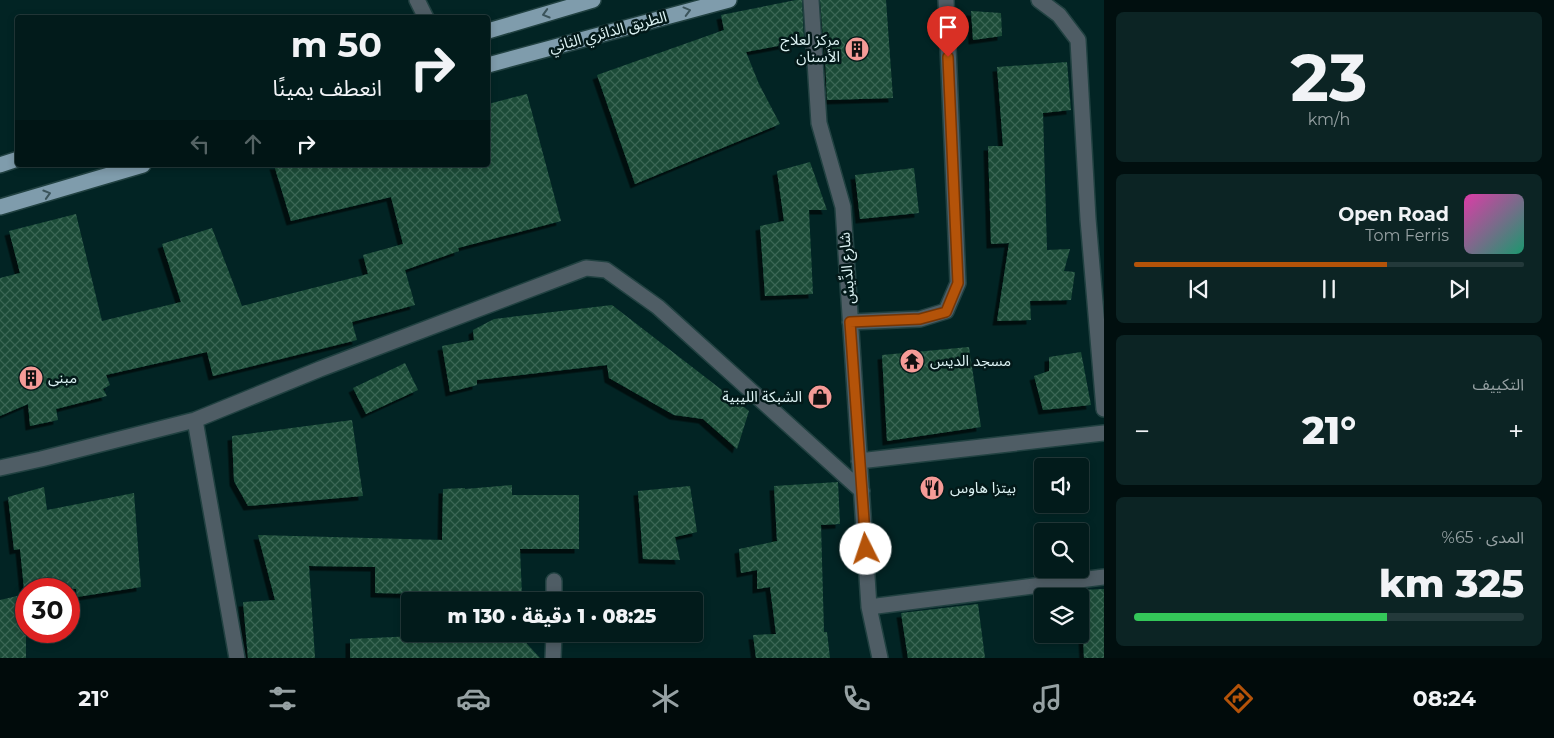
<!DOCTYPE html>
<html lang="ar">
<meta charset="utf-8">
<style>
body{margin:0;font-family:Montserrat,"Noto Sans Arabic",sans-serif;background:#0c2424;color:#f1f3f6;direction:rtl;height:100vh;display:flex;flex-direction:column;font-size:19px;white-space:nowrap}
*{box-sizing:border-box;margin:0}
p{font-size:16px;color:#96a1a3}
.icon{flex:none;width:28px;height:28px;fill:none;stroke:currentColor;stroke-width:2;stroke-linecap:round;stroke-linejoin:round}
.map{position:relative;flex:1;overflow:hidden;direction:ltr}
.sheet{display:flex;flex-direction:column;gap:12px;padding:12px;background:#010f0f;width:450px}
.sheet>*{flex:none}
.guide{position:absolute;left:15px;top:15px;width:475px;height:152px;border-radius:5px;box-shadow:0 2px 8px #0003,0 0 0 1px #23393a;direction:rtl;background:#021b1b;color:#f1f3f6;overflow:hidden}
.fabs{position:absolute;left:1034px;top:458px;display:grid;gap:10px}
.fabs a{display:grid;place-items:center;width:55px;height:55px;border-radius:5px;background:#021b1b;box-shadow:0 2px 8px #0003,0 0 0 1px #23393a;font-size:25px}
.speed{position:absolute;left:15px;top:578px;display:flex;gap:10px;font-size:25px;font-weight:700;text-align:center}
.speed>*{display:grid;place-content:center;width:65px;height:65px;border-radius:50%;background:#021b1b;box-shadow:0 2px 8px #0003,0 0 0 1px #23393a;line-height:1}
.speed .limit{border:8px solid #d22;background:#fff;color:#111}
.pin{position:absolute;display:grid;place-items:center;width:42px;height:42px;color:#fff;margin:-51px -21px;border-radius:50% 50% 50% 0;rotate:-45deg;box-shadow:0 0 5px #0007}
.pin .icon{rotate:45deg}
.me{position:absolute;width:55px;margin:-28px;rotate:356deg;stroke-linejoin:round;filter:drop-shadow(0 0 4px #0008)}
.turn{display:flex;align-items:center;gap:18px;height:105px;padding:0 25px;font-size:22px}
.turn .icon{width:65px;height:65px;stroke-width:2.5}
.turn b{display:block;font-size:35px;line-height:42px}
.lanes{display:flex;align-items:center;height:48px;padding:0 25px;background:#0003;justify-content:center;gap:25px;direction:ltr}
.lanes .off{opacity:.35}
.big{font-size:38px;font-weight:800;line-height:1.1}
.sheet .card{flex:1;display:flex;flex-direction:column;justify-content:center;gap:8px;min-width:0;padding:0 18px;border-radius:8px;background:#0c2424}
.sheet .dial{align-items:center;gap:0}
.dial b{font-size:65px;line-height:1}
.song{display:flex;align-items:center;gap:15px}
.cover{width:60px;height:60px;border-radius:8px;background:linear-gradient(135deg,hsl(320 70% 55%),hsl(160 70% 35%))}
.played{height:5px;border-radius:2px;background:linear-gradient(90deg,#b45309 65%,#23393a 65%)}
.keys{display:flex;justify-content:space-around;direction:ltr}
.heat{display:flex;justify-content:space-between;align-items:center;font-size:28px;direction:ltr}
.charge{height:8px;border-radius:4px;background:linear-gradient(90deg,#34c759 65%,#23393a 0)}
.trip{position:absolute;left:401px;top:592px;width:302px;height:50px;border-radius:5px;background:#021b1b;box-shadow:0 2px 8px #0003,0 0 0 1px #23393a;font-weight:800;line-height:50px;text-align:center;direction:rtl}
.menu{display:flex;height:80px;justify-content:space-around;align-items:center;background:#010b0b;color:#96a1a3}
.menu .icon{width:35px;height:35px}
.menu .selected{color:#b45309}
.menu b{font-size:22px;color:#f1f3f6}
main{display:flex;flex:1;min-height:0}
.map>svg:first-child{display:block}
</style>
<main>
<section class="sheet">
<div class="card dial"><b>23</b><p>km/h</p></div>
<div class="card">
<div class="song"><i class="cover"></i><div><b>Open Road</b><p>Tom Ferris</p></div></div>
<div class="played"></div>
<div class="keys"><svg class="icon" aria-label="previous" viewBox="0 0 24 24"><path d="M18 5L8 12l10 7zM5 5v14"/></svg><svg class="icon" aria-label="pause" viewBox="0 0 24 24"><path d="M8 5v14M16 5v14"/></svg><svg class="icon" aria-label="next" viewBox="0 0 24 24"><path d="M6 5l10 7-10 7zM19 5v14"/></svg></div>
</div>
<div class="card"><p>التكييف</p>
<div class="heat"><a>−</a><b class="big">21°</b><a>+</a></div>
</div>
<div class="card"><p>المدى · 65%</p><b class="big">325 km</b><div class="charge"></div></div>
</section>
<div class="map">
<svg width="1104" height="658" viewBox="0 0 1104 658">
<defs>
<pattern id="building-cross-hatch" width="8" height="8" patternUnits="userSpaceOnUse" patternTransform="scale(1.25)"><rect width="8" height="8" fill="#1a4c37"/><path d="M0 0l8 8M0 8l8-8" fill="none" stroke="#3b6655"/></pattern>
<filter id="shadow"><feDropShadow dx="-4.5" dy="4.5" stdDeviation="0" flood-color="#0009"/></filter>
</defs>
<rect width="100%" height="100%" fill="#022424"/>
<path fill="url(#building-cross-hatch)" filter="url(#shadow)" d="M796,0H802L804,41L746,52L759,84L780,124L635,184L597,75L724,30L721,15Z
M820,0H886L893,98L827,100L824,37H823Z
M971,11L1001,13L1002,36L973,40Z
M1067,62L1071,110L1043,113L1047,250L1070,249L1064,271L1075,272L1071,300L1030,301L1031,320L997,321L1009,243L991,244L988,146H1003L997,67Z
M527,94L561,221L458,248L459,251L405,270L415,305L352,322L357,340L213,376L207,352L106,375L110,385L103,389L107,396L56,409L58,420L30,426L28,404L0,416V278L20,273L9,231L76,214L102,321L181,302L162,244L212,228L242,306L368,274L363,255L403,244L391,197L291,221L274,165H488V104Z
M810,162L827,210H809L813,294L765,296L760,226L784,221L777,171Z
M914,168L919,213L860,219L855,175Z
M612,305L749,411L737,449L703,419L674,415L609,378L607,365L477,380V385L450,392L442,346L474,340L473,330L494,319Z
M969,347L981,427L887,441L882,355Z
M1081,352L1091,405L1043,410L1034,376L1049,371V357Z
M405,363L418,390L366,414L353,388Z
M352,420L363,496L248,506L234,481L232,436Z
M838,482L840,524L821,525L824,632H827L830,658H756L753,635L776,634L770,587L757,589V570L741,573L739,549L777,541L774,486Z
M512,485V495H579V549H520L522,596L375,593V567L309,566L315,658H248L243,602L275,600L258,535L442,540L443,489L465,488V489Z
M690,486L697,532L675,537L680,560L643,559L638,491Z
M44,487L47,510L134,493L141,587L77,597L76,589H24L20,549L14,550L8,497Z
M1104,589V658H1084L1081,590Z
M26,594V658H0V600Z
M978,604L985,658H908L901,613Z
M459,634H518L540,658H350V639Z"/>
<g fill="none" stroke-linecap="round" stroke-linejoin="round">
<defs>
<path id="minor" d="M417,0L426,18
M811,0L819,123L843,207L869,607L880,658
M1039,0L1059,15L1078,40L1088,219L1104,409
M850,322L920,319L946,311L958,283L946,0
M195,420L237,658
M859,461L1104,433
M0,468L41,459L195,420L320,369L586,268L606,270L658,307L862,491
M554,601V581
M869,607L1104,577
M553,658L554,634"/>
<path id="major" d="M488,31L593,0
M488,65L729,0
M0,165L18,159
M0,207L143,165"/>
</defs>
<use href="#minor" stroke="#214141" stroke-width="18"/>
<use href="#major" stroke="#214141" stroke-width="18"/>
<use href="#minor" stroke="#4f5d65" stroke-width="15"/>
<use href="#major" stroke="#7f9cac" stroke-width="15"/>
</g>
<defs><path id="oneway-chevron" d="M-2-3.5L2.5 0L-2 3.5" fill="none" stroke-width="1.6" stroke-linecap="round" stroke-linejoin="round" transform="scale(1.25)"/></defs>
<g stroke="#3b545b">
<use href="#oneway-chevron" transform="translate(687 11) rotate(-15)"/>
<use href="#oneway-chevron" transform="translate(546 14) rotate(164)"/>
<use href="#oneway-chevron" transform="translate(47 194) rotate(-17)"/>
</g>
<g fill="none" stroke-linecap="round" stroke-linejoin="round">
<defs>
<path id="route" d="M866,549L850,322L920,319L946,312L958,283L948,57"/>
</defs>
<use href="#route" stroke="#753606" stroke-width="12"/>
<use href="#route" stroke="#b45309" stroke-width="9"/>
</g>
<defs>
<symbol id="building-disc" viewBox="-11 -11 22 22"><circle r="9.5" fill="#f59b97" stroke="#031919"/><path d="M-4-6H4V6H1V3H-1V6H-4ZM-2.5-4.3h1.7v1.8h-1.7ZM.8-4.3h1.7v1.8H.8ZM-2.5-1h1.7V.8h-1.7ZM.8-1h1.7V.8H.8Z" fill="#111"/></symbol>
<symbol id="temple-disc" viewBox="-11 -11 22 22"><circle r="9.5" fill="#f59b97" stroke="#031919"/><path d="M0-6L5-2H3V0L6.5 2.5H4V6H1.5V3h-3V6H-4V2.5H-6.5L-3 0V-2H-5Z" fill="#111"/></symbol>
<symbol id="shop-disc" viewBox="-11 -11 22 22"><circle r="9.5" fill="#f59b97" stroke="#031919"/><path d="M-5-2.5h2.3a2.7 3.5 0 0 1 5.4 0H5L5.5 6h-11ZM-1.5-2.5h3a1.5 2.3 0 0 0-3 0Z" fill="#111"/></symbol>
<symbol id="restaurant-disc" viewBox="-11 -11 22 22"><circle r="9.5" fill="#f59b97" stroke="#031919"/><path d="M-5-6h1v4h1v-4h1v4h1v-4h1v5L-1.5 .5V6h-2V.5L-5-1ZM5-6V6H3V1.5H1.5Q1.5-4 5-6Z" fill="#111"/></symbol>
</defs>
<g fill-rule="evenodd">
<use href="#building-disc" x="843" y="35" width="28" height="28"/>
<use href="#temple-disc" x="898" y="347" width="28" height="28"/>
<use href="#building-disc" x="17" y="364" width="28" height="28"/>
<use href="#shop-disc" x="806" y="383" width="28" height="28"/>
<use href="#restaurant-disc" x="918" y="474" width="28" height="28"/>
</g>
<g text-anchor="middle" stroke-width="5" stroke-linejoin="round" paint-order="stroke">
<g font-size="15" fill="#ddf3f4" stroke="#031919">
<text transform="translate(608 32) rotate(-15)" y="5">الطريق الدائري الثاني</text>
<text transform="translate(847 268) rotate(-94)" y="5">شارع الدِّيسْ</text>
</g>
<g font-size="15" fill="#ddf3f4" stroke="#031919" text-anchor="start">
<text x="840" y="45" text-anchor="end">مركز لعلاج<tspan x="840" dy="17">الأسنان</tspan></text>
<text x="930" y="366">مسجد الديس</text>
<text x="48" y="383">مبنى</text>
<text x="802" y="402" text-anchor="end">الشبكة الليبية</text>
<text x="950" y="493">بيتزا هاوس</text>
</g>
</g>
</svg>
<div class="fabs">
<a><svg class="icon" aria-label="sound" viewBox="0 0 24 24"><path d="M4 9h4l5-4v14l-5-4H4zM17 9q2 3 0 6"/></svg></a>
<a><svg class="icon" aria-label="search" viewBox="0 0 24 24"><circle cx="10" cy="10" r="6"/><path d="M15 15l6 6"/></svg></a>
<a><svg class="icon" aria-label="layers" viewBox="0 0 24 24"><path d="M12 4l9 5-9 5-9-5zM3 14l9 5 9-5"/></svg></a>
</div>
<div class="speed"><div class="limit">30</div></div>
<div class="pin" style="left:948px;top:57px;background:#d93025"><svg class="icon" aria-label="arrive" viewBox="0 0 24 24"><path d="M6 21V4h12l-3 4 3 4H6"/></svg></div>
<svg class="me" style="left:866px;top:549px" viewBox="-20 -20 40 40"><circle r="19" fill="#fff"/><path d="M0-13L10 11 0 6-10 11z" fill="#b45309"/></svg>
<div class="trip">08:25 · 1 دقيقة · 130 m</div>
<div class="guide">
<div class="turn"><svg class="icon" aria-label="right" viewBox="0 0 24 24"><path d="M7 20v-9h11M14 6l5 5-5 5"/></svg><div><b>50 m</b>انعطف يمينًا</div></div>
<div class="lanes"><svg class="icon off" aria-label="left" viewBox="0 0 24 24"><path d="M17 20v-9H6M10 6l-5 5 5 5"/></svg><svg class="icon off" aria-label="ahead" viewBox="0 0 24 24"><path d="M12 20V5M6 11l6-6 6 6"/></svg><svg class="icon" aria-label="right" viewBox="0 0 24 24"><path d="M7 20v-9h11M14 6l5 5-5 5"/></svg></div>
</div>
</div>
</main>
<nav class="menu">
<b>08:24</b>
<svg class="icon selected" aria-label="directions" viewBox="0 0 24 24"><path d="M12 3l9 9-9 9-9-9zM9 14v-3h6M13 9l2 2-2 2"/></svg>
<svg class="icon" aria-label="music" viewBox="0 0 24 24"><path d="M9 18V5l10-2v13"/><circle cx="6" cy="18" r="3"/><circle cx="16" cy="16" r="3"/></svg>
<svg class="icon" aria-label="phone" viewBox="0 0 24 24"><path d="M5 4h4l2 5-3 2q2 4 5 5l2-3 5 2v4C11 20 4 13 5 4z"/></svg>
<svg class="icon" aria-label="climate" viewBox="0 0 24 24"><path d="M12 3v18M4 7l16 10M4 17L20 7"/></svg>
<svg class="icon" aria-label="car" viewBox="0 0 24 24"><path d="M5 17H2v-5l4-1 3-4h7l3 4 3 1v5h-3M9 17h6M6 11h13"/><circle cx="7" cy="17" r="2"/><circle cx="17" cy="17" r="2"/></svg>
<svg class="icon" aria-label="filters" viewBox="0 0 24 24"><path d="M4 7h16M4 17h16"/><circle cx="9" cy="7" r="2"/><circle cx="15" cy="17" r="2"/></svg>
<b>21°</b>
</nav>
